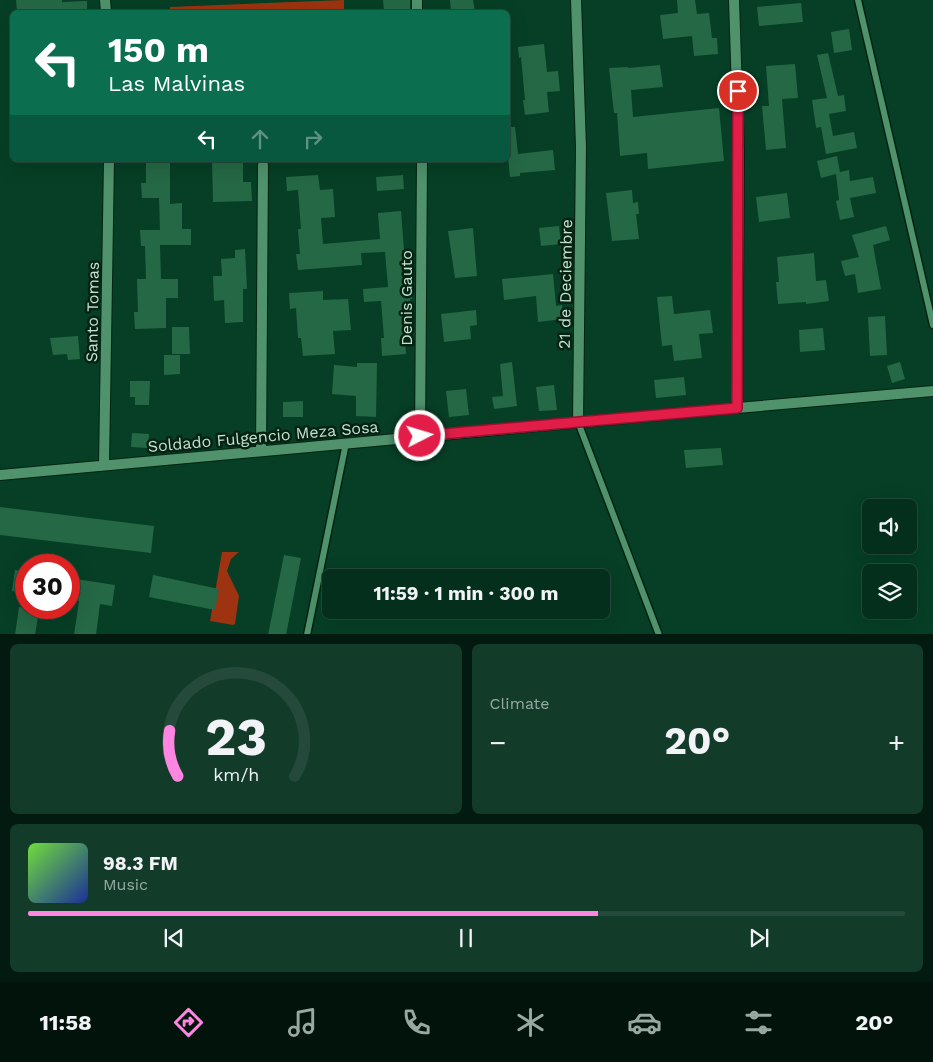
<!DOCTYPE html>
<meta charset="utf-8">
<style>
body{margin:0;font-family:"Work Sans",sans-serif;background:#123b29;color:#f1f3f6;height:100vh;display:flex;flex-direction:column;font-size:19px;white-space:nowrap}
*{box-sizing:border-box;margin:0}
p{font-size:16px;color:#97a9a3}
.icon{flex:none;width:28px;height:28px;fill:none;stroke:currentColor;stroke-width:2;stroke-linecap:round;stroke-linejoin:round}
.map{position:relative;height:634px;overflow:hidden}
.sheet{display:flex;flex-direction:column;gap:10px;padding:10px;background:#021a0f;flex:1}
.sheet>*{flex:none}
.banner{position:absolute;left:10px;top:10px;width:500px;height:152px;border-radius:8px;box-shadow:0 5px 20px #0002,0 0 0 1px #254a3b;background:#0b6e4f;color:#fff;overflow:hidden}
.controls{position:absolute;left:862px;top:499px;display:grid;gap:10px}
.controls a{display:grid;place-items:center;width:55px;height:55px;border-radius:8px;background:#042f1c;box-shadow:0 5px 20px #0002,0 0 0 1px #254a3b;font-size:25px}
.speed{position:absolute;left:15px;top:554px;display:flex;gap:10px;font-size:25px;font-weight:700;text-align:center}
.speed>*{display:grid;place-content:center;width:65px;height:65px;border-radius:50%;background:#042f1c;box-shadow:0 5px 20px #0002,0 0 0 1px #254a3b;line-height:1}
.speed .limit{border:8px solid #d22;background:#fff;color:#111}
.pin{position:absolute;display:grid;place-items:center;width:42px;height:42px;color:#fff;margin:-21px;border:2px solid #fff;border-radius:50%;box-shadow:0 1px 5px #0007}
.me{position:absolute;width:55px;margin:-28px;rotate:85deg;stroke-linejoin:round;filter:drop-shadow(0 0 4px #0008)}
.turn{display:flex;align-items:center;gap:18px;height:105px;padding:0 15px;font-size:22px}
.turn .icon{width:65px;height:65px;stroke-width:2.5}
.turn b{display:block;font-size:35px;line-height:42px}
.lanes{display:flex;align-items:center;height:48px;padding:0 15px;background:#0003;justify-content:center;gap:25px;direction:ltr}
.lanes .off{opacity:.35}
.big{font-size:38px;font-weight:700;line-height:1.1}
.sheet .tile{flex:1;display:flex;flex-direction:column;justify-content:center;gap:8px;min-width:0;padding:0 18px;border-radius:8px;background:#123b29}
.sheet .dial{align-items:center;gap:0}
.dial svg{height:130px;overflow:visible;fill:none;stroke:#254a3b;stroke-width:7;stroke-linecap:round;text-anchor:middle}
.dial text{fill:#f1f3f6;stroke:none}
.song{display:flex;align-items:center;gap:15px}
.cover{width:60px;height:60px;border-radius:8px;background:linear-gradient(135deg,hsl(100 70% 55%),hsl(230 70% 35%))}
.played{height:5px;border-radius:2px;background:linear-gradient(90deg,#fe86e0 65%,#254a3b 65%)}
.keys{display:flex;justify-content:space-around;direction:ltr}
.heat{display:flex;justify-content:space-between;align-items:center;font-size:28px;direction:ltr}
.sheet .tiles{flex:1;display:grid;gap:10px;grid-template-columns:1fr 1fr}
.tile:last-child{grid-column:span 2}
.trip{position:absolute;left:322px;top:569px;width:288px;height:50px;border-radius:8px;background:#042f1c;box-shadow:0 5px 20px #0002,0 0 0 1px #254a3b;font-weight:700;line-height:50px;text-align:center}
.tab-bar{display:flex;height:80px;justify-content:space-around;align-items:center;background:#02130b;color:#97a9a3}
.tab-bar .icon{width:35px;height:35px}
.tab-bar .selected{color:#fe86e0}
.tab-bar b{font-size:22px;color:#f1f3f6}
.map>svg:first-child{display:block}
</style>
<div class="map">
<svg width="933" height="635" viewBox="0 0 933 635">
<rect width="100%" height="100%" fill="#063f25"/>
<path fill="#9d3310" d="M344,0V12H170V7Z
M222,552H239L231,559L227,571L239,596L235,624L233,625L210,621Z"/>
<path fill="#256845" d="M16,0H62V2L87,1V12H25V10L17,11Z
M383,0H410V9L384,11Z
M450,0H473L475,12H451Z
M677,0H695L697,14L709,13L712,38H717L718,54L694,56L692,36L663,39L660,15L678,13Z
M801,3L803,22L759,26L757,7Z
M849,29L852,50L834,53L831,32Z
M544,44L547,72L558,71L560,91L547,92L549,112L525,115L523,100H525L521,57L519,58L518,47Z
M828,53L838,96L844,95L846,111L829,114L833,136L854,132L857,148L826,154L821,127L816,128L812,100L827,98L817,55Z
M795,64L798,98L782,99L786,148L766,150L762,106H769L766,66Z
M660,65L663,87L631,90L633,117L719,108L724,161L648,169L647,153L620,156L617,113H614L609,68L628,67V68Z
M508,127H515L518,154L553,150L555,170L520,173V176L510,177L508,157Z
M837,156L840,172L849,170L850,181L873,177L876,193L850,198L854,217L840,220L836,201L839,200L836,174L821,178L817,161Z
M146,160H170V204L182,203V229H191V245H160L161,279H178V298H166V328L135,329L134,312H138L137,279H146L145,246H141L140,230H160L159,198H142L141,183H146Z
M212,160H243V182H251L252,201L213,202Z
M318,175L320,190L333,189L335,217L321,218L323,244L380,239L378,213L401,211L404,250H402L404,286H411L412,299H410L412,325H404L406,354L382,356L381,338H384L381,301L364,302L363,289L388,287L385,252L361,253L362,265L298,270L296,254H300L298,229H301L298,190L287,191L286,177Z
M403,175L404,189L377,191L376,177Z
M632,190L633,203L638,202L639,214H636L639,239L612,241L606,193Z
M787,193L790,218L759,222L756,197Z
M559,226L561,244L541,246L539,228Z
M886,226L890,240L873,245L881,289L858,293L855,274L845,276L841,261L859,257L852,235Z
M473,228L477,276L455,278L448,231Z
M245,249L247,289H243V322L225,323L224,300L214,301L213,276H222L221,259L235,258V250Z
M814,253L816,281L826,280L829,301L806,304V302L778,304L776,282H779L777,257Z
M553,274L556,306L562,305L563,319L538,322L536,296L504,300L502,279Z
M323,291V300L348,299L351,330L333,331L335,354L303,356L301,338H298L296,308L290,309L289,293Z
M672,296L674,314L710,310L713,333L699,334L702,358L674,361L672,345L662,346L657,297Z
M476,310L477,325L470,326L471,339L444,342L441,314Z
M885,316L887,355L870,356L868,317Z
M172,327H189L190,354H172Z
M823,328L825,350L800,352L799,330Z
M78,336L80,359L68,360L67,354L53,355L50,338Z
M164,355H180V374L164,375Z
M512,362L517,406L494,409L492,397L503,396L500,364Z
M900,362L905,379L892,383L887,366Z
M357,363H377L376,417L356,416V396L332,394L334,365L357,367Z
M684,377L686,395L656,398L654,380Z
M130,381H150L149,405H135V397H130Z
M554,385L557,410L539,411L536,387Z
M466,389L469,415L449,417L446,391Z
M303,401V417H283V402Z
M132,433L149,434L148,448L131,447Z
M721,448L723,465L686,468L684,450Z
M0,507L154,526L151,553L0,535Z
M284,555L301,558L286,635H268Z
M15,570L26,572V593L12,591Z
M153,575L219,589L215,610L149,597Z
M69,578L115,585L112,606L100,604L96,635H74L79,601L69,600Z
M19,607L39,611L35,635H15Z"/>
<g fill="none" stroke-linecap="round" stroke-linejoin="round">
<defs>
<path id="service" d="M858,0L933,325
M578,422L659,635
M307,635L346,443"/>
<path id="minor" d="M105,0L106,12
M417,0V12
M576,0L581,147L578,422
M734,0L739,153L737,408
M420,437L422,160
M261,451L263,165
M104,465L109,160
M0,475L737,408L933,391"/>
</defs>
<use href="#service" stroke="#002411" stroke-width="9"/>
<use href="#minor" stroke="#002411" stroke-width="12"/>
<use href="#service" stroke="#4f926c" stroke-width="6"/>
<use href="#minor" stroke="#4f926c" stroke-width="10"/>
</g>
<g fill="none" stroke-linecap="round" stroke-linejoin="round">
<defs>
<path id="route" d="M420,436L737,408L738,91"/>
</defs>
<use href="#route" stroke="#92132f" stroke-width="12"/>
<use href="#route" stroke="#e11d48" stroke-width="9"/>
</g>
<g text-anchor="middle" stroke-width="5" stroke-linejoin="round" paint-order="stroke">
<g font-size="16" fill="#c3e4cf" stroke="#062213">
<text transform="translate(565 284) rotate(-89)" y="6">21 de Deciembre</text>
<text transform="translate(406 298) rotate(-90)" y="6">Denis Gauto</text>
<text transform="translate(92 312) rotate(-89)" y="6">Santo Tomas</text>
<text transform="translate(263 436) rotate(-5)" y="6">Soldado Fulgencio Meza Sosa</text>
</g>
</g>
</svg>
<div class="controls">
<a><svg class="icon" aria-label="sound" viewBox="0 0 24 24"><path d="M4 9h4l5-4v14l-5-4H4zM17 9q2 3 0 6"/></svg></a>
<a><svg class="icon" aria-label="layers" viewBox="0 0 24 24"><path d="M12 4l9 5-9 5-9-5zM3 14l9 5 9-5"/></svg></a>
</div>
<div class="speed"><div class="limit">30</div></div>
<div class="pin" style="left:738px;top:91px;background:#d93025"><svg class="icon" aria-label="arrive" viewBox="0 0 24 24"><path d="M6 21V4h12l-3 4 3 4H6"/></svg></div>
<svg class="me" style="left:420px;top:436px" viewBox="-20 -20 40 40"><circle r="17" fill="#e11d48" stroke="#fff" stroke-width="3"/><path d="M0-11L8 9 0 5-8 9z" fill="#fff"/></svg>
<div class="trip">11:59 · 1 min · 300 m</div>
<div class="banner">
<div class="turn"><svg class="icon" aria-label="left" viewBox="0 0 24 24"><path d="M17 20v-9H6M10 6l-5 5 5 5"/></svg><div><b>150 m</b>Las Malvinas</div></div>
<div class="lanes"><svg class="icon" aria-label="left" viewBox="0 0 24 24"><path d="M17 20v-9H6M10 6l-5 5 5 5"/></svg><svg class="icon off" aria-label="ahead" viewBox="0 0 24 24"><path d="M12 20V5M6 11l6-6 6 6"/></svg><svg class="icon off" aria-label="right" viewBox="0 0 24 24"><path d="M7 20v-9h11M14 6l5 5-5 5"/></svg></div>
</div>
</div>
<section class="sheet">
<div class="tiles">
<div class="tile dial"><svg viewBox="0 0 100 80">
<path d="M14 69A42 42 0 1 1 86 69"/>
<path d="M14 69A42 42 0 0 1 9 41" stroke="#fe86e0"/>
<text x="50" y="56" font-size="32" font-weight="700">23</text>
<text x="50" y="72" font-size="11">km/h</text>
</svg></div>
<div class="tile"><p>Climate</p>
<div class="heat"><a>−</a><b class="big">20°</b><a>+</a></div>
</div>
<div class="tile">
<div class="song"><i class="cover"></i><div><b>98.3 FM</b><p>Music</p></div></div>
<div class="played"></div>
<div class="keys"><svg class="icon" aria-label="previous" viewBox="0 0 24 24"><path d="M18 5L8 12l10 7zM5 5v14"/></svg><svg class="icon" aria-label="pause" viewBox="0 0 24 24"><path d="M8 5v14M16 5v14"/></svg><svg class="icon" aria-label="next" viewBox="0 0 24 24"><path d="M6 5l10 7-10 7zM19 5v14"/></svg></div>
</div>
</div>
</section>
<nav class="tab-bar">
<b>11:58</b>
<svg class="icon selected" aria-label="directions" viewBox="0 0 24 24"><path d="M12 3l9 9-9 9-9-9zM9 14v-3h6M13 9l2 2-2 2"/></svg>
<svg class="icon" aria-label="music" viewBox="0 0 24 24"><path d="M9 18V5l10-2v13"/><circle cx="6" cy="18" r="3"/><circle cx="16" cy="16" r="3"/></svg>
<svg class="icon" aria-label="phone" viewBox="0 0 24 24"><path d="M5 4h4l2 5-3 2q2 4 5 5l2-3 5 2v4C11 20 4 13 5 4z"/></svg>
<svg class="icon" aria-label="climate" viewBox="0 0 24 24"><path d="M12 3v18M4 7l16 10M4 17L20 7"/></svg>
<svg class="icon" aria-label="car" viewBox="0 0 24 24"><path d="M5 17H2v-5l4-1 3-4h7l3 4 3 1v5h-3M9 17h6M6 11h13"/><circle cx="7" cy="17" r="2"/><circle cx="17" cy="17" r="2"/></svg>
<svg class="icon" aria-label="filters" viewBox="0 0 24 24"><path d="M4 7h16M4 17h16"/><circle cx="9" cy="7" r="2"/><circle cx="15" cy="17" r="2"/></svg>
<b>20°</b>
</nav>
